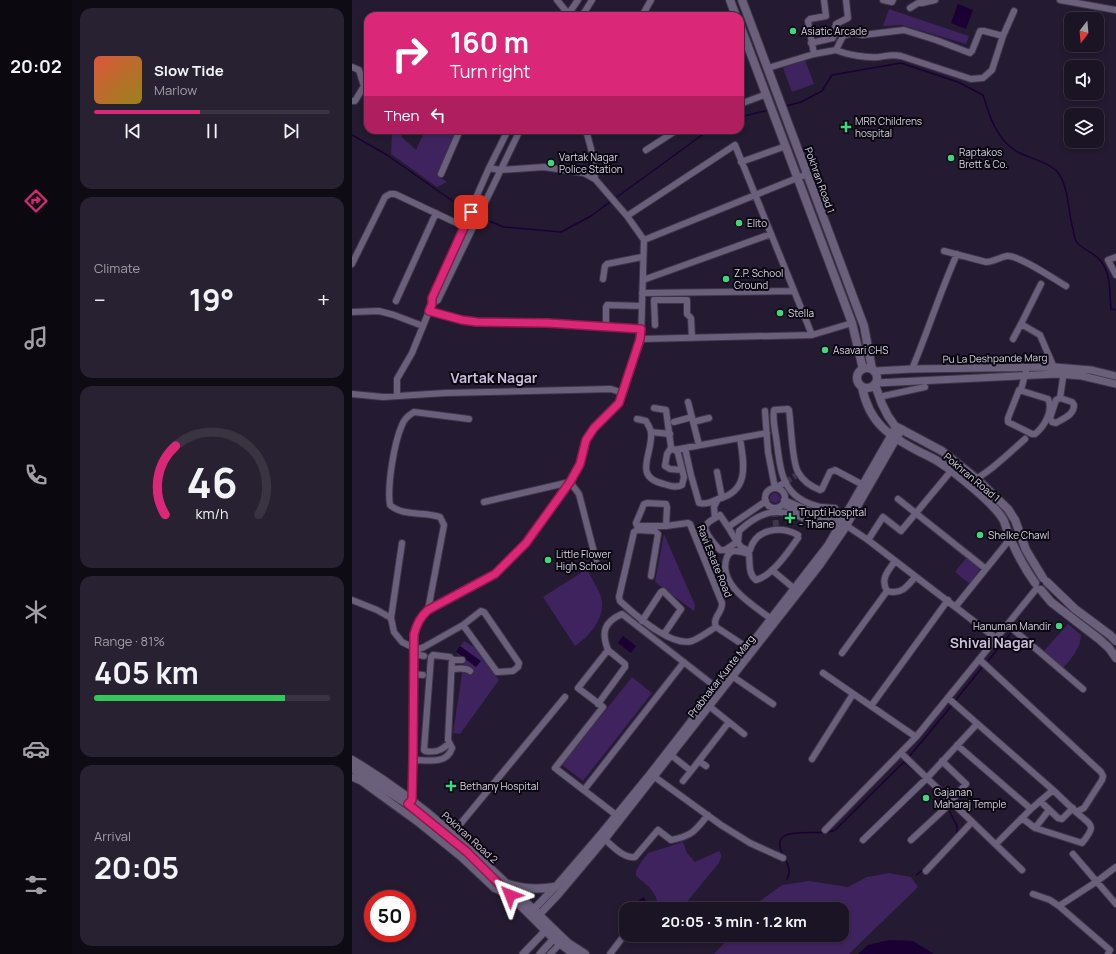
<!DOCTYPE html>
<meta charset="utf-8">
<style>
body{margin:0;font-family:Manrope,sans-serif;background:#282132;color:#f1f3f6;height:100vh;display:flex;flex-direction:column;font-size:15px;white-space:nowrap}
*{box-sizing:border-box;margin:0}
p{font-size:13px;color:#a09ea7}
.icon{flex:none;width:22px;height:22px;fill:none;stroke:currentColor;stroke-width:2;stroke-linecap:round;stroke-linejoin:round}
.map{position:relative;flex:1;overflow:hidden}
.details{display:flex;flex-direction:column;gap:8px;padding:8px;background:#0f0b14;width:280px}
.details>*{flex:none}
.hud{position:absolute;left:12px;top:12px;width:380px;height:122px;border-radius:12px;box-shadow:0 2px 6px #0003,0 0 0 1px #393342;background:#db2777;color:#fff;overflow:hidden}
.needle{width:26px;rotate:196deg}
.fabs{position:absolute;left:712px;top:12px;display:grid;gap:8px}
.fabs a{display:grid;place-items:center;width:40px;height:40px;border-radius:8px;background:#1b1425;box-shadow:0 2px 6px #0003,0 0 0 1px #393342;font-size:20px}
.speed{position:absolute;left:12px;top:890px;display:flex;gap:8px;font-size:20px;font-weight:700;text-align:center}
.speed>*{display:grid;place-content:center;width:52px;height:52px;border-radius:50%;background:#1b1425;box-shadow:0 2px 6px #0003,0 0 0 1px #393342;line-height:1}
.speed .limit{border:6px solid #d22;background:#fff;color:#111}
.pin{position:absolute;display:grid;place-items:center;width:34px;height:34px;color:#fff;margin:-17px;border-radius:8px;box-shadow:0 2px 6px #0006}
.me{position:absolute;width:44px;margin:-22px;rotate:315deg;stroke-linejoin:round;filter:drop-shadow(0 0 3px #0008)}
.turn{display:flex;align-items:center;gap:14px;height:84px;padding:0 20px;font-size:18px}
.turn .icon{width:52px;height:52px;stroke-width:2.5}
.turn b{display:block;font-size:28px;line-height:34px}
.then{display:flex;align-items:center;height:38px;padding:0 20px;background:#0003;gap:8px;font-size:15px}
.big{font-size:30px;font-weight:700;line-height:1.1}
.details .tile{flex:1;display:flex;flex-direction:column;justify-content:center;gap:6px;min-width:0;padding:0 14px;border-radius:12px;background:#282132}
.details .dial{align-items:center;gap:0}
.dial svg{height:104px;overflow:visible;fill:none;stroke:#393342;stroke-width:7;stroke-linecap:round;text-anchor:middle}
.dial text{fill:#f1f3f6;stroke:none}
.song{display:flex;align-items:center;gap:12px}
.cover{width:48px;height:48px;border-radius:6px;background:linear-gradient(135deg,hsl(10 70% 55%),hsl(50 70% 35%))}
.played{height:4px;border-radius:2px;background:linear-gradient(90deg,#db2777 45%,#393342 45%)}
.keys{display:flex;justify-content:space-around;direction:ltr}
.heat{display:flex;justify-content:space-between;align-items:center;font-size:22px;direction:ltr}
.charge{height:6px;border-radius:3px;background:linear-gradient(90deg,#34c759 81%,#393342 0)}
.trip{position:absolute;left:267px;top:902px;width:230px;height:40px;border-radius:12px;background:#1b1425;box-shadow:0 2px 6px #0003,0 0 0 1px #393342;font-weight:700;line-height:40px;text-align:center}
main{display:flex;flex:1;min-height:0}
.dock{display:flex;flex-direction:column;width:72px;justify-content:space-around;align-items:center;background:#0b080f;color:#a09ea7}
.dock .icon{width:28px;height:28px}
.dock .on{color:#db2777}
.dock b{font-size:18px;color:#f1f3f6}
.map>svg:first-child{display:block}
</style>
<main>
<nav class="dock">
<b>20:02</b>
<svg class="icon on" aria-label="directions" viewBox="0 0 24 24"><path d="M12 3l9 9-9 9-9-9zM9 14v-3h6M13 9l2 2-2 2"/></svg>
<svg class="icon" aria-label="music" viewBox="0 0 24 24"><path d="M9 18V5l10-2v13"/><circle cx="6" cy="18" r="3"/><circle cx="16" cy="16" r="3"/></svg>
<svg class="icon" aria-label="phone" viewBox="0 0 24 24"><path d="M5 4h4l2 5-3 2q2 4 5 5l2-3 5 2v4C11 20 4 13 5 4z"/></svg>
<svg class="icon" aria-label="climate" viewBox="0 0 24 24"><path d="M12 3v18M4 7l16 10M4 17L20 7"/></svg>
<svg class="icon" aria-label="car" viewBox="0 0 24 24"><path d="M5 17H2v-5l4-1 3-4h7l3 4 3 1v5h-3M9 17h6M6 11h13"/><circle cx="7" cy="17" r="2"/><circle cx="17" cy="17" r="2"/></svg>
<svg class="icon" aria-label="filters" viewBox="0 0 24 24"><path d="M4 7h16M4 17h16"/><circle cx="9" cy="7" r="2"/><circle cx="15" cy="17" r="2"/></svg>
</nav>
<section class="details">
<div class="tile">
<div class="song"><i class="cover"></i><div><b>Slow Tide</b><p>Marlow</p></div></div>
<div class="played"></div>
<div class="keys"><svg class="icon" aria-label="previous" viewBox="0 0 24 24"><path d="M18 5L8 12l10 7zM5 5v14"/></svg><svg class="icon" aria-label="pause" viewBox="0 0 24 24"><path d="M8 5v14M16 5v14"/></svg><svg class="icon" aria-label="next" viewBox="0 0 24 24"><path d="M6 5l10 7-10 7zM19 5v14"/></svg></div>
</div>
<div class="tile"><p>Climate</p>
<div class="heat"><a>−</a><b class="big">19°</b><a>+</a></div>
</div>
<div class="tile dial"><svg viewBox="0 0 100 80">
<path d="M14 69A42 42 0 1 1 86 69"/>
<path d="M14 69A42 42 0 0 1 22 16" stroke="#db2777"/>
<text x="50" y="56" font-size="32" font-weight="700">46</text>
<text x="50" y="72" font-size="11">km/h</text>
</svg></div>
<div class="tile"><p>Range · 81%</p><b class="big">405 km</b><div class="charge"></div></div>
<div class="tile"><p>Arrival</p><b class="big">20:05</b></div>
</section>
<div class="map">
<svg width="764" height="954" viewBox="0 0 764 954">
<rect width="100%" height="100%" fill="#241a31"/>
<path fill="#3f235e" d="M537,9L617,36L614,44L550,25L531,26Z
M453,60L462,84L440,92L431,68Z
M40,130H46L51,138L64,150L73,130H105L86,176L95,182L85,187L39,154Z
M418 498a5 5 0 1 1 10 0a5 5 0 1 1-10 0Z
M312,534L343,605L342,611L303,582Z
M615,557L628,569L618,584L603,572Z
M235,569C239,577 244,585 248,594C256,615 239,635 223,646L191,597Z
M716,624L729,635C729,648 719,659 711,668L692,651Z
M112,641L122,647L147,680L108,734L101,733L112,661L104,653Z
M280,677L300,693L231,781L210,765Z
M331,842L335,853L343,862L367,851C371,856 369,859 366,864L329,909H306C306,892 296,886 284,876V871L289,862L296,853Z
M537,873L559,877L566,887L497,954H362L380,935H490V909H400L405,903L430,885L457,881L496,887L515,877Z"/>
<path fill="#1b0034" d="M606,4L621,10L614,29L599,23Z
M271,636L284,646L279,653L266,643Z
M108,646L129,661L124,667L104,652Z
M292,897L296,905L293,909L288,906L286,901Z
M537,940L561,941L582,954H506L516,945Z"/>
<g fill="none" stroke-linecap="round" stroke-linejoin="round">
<path stroke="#1b0034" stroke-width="1.5" d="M434,106L449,102L470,91L480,75L549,63L606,82L631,95C637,115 645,140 664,151C675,158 699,162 707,174C717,189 716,212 721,229C722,233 722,238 724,241C728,248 740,252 746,258C760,272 757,291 759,309L764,310
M388,117L417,110
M0,135L35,155L112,209
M265,197L357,130
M132,219L152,227L209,232L239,216L258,202
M635,662L659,633
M603,701L632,665
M556,758L601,704
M552,762L572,779
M576,783L594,804
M596,808L605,826V836
M431,855C414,821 469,838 483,830L553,761
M433,859C437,866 439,872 435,879
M564,875L572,869"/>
<path stroke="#3f364b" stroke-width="6" stroke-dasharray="6 3" stroke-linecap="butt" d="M434,482L446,474
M423,511L424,527"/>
<defs>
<path id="minor" d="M205,0L218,16
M531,0L540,2L541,0
M708,0L764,10
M558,8L566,3H570L583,0
M215,16L226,0
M230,16L240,0
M290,16L299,0
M459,43L481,38L484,24L496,18L494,0
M484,50C496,55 514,58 527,57C535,56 540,54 549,56L619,79L631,78L640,70L651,36L662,11
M462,54L456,21L458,19L474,16L472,0
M0,67L7,70L12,86L3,101H0
M416,68L462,54L484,50L491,36L501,33L511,35L552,30L584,40L618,53L620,51L628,31H632L651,36
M388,104L415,94
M234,130L242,160L243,179
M294,150L325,130
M389,162L434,146
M137,168L148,170L192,167L232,173L243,179L275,216
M89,174L108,130
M292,240L455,174
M592,251L634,262C642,262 648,257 655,256C667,255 702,279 714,286
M764,257L756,260L764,275
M0,264L33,197L38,194H43L113,227
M251,279L253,266L255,264L290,257
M291,280L419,234
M689,284L669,324L688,335L703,370
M290,293L442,291
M44,301L84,213
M80,304L86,300L168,130
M77,311L110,320L125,323H196L289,329
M0,312L27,311L42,315L71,326
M303,325L302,300H335V314L339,318L340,338
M254,327V307L255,305L290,306
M289,339L460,335L500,323
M661,339L669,324
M560,369C576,331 588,292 605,254
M667,390L696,399C702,410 692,427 683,434H680L656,422V418Z
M669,390L675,367
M0,394L31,397L93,393L259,389L271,393
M45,395V379L60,353L80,304V298L137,168L156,130
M527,397L573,387
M708,398L720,402L722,405C722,415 712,418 704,423L700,422L698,418L704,400L708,398L712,371
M336,402L347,445
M302,408L314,410L319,447L322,450L415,433
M413,411L416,452L423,488L434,482
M285,419L294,421C296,425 299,429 299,433C301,454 280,477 312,484C318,486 324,488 330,485L332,477L325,450
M322,422L340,417
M341,422L357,418
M299,432L318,434
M319,448L315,454L313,466L318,469L330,470
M333,448L339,475L347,503C353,505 360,502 366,499
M365,472L370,498
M218,482L227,494L244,560
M615,484C637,473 655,455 673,439
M413 498a10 10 0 1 1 20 0a10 10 0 1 1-20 0Z
M470,489L478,472L483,470L513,486
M468,490C460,487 451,481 446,472C440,462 439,424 437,410L436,409L422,410C420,420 424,434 425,444C429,474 431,497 465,506C470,508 477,507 483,508L487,518L493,524
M546,499L634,569
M432,500L482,521L488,526H495L516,540L645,639
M132,502L218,482
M434,506L480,525H485
M363,518L362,507L366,499C398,491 392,464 388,438
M314,526H285L284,523L292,504L295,503L314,504L315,507L314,526L336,523L338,524L370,603C371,612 360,617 364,627L399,650
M376,527L385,542L373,550H368C364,546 349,530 355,524C358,520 364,518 368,515L376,527L414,501
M446,535C429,526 404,528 398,550L397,551L389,547L386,543L387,531C411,509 427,507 456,520
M516,540L531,517L549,531L599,471
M50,543L39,618L42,632L50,642L62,648
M420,570L445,591
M299,576L306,534L303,531L285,530L282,532L267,597L268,601C282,614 319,647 340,641C348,638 357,631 364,627
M535,591C549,595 555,587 563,577
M0,600L25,610L39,618
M604,606L658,539
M76,610L92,525L88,517C72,511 52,517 38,505C35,486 42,443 50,425C52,419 57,415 62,412L117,419
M290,621L309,592L311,591L329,609L312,634
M422,621C404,607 364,585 375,557C379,547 389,552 397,554C398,563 396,574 404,580C420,576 437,551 446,538
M656,625L731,689
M62,651L72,647L111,625L129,611L132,612L167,663L166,667L161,671L145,672L111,625
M490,653L535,591C528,579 536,571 543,561
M62,654L72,656
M100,660H110
M100,669C106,669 113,667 118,671
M471,673L564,737
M62,674L71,675
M380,676L421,704
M596,698L701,790L724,812L732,808L750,780L751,776L749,772L628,660
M246,704L273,667V664L256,650
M519,706L596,600
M377,722L392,734
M97,743C90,751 83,753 73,751L72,750L79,657L81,655L98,657L100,659L96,740L100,748
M605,745L679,809
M549,753L670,870
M319,755L339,771L377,722L357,706
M460,759L501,694
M61,760C75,760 95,765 100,748
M347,761L354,766
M590,761L614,784L599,801
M300,775L369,825L398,843L431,858
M331,781L339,771
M232,790L332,662
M688,801L706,818L710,819L721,808
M57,802L59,800L61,757L62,634C65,624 68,617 76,610L143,574L174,543L218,482L228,464L234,439L242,428L267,403L289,339L292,240L275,216L383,145L460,335
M268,818L203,768L251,707L226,688L256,650C249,632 252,622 270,614L365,688
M670,818L683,828L730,843C745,825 740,826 724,812
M683,828L697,810
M473,830L564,737L685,588
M100,834L213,697
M250,837C259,844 271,859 283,857L306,830L319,840C340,836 343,831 356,815
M511,840L575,778L625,724
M559,840L600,802
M644,844L679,809L701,790
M721,854L764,904
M574,871L620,822
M681,894L698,900L707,906L744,882L764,867
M707,906L758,950L756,954
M297,935L299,936
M198,954L211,941
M258,954L274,933"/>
<path id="tertiary" d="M523,371L560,369L703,367L739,370L764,376
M524,383L704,374L730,376L764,384
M0,777L9,781L67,823L109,857L142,888L156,895
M179,912L205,885L248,835L298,774L476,545L542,430
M184,918L205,896L253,839L468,565L492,530L550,429
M171,954L197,927
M188,954L205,935"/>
<path id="secondary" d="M378,0L384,16
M390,0L512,326L520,369
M388,25L500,323L511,369
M505 378a10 10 0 1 1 20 0a10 10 0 1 1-20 0Z
M523,385L530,404L536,416L543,426L590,451L625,479L656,509L663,520L674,550L691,578
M510,387C517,423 537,436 568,452C574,455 581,458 587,462C603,472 644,505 652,521C654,527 656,533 658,538C665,554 673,569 683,583
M695,582L723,609L758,635L764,641
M689,590L699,602L747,639L757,648L764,658
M0,760C82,808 148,878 216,943L233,954
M0,768L57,805
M138,875L202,939L222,954
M156,884C172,889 185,890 202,887"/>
</defs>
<use href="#minor" stroke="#3d3648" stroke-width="8"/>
<use href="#tertiary" stroke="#3d3648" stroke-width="9"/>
<use href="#secondary" stroke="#3d3648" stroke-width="10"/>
<use href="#minor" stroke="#6b607c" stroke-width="6"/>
<use href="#tertiary" stroke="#6b607c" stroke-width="7"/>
<use href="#secondary" stroke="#6b607c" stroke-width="8"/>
</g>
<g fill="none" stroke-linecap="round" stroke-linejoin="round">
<defs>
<path id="route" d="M119,212L80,298V304L77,311L110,320L125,322L196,323L289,329L288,339L267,403L242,428L234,440L228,464L218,482L174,543L143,574L76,610C68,617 65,624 62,634L61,757L60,800L56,804L115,852L158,895"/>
</defs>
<use href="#route" stroke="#8e194d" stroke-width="10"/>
<use href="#route" stroke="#db2777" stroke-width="7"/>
</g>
<g fill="#3ed77d" stroke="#0b0711" stroke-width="1.5">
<circle cx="441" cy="31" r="4"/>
<path d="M492 121h4v4h4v4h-4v4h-4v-4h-4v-4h4z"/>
<circle cx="599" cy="158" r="4"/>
<circle cx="199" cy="163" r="4"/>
<circle cx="387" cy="223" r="4"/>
<circle cx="374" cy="279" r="4"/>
<circle cx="428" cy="313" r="4"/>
<circle cx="473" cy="350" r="4"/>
<path d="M436 512h4v4h4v4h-4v4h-4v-4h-4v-4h4z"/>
<circle cx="628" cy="535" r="4"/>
<circle cx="196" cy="560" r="4"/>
<circle cx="707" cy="626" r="4"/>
<path d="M97 780h4v4h4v4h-4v4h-4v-4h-4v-4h4z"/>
<circle cx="574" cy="798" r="4"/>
</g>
<g text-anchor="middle" stroke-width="4" stroke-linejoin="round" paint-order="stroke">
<g font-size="10" fill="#d7d2e1" stroke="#0b0711" text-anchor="start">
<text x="449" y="35">Asiatic Arcade</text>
<text x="503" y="125">MRR Childrens<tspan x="503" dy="12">hospital</tspan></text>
<text x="607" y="156">Raptakos<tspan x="607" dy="12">Brett &amp; Co.</tspan></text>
<text x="207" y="161">Vartak Nagar<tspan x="207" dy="12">Police Station</tspan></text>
<text x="395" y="227">Elito</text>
<text x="382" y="277">Z.P. School<tspan x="382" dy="12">Ground</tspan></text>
<text x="436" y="317">Stella</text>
<text x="481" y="354">Asavari CHS</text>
<text x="447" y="516">Trupti Hospital<tspan x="447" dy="12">- Thane</tspan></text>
<text x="636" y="539">Shelke Chawl</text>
<text x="204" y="558">Little Flower<tspan x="204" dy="12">High School</tspan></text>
<text x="699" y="630" text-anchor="end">Hanuman Mandir</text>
<text x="108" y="790">Bethany Hospital</text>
<text x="582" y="796">Gajanan<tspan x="582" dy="12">Maharaj Temple</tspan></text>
</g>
<g font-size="10" fill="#d7d2e1" stroke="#0b0711">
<text transform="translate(468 180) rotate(70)" y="4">Pokhran Road 1</text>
<text transform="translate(643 358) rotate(-1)" y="4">Pu La Deshpande Marg</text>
<text transform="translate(620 477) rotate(40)" y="4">Pokhran Road 1</text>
<text transform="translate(363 561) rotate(68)" y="4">Ravi Estate Road</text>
<text transform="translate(369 676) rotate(-52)" y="4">Prabhakar Kunte Marg</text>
<text transform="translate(118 837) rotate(42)" y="4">Pokhran Road 2</text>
</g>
<g font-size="14" font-weight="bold" fill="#cabedd" stroke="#0b0711">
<text x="142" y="383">Vartak Nagar</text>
<text x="640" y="648">Shivai Nagar</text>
</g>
</g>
</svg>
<div class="fabs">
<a><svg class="needle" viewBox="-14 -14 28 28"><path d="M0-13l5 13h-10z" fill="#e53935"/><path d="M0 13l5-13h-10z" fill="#a09ea7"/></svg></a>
<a><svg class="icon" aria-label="sound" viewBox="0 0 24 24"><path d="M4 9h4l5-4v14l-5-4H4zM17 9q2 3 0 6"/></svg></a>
<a><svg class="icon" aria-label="layers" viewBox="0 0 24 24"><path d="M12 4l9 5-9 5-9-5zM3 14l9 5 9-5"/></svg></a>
</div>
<div class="speed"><div class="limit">50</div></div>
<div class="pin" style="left:119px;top:212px;background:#d93025"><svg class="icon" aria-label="arrive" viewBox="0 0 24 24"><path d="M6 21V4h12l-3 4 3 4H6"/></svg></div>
<svg class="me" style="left:158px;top:895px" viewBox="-20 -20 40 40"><path d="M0-17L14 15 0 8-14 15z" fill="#db2777" stroke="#fff" stroke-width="4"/></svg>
<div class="trip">20:05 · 3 min · 1.2 km</div>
<div class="hud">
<div class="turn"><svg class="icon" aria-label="right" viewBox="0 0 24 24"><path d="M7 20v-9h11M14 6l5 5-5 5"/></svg><div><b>160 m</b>Turn right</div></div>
<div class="then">Then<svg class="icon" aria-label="left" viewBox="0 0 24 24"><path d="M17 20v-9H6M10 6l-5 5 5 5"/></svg></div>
</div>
</div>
</main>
